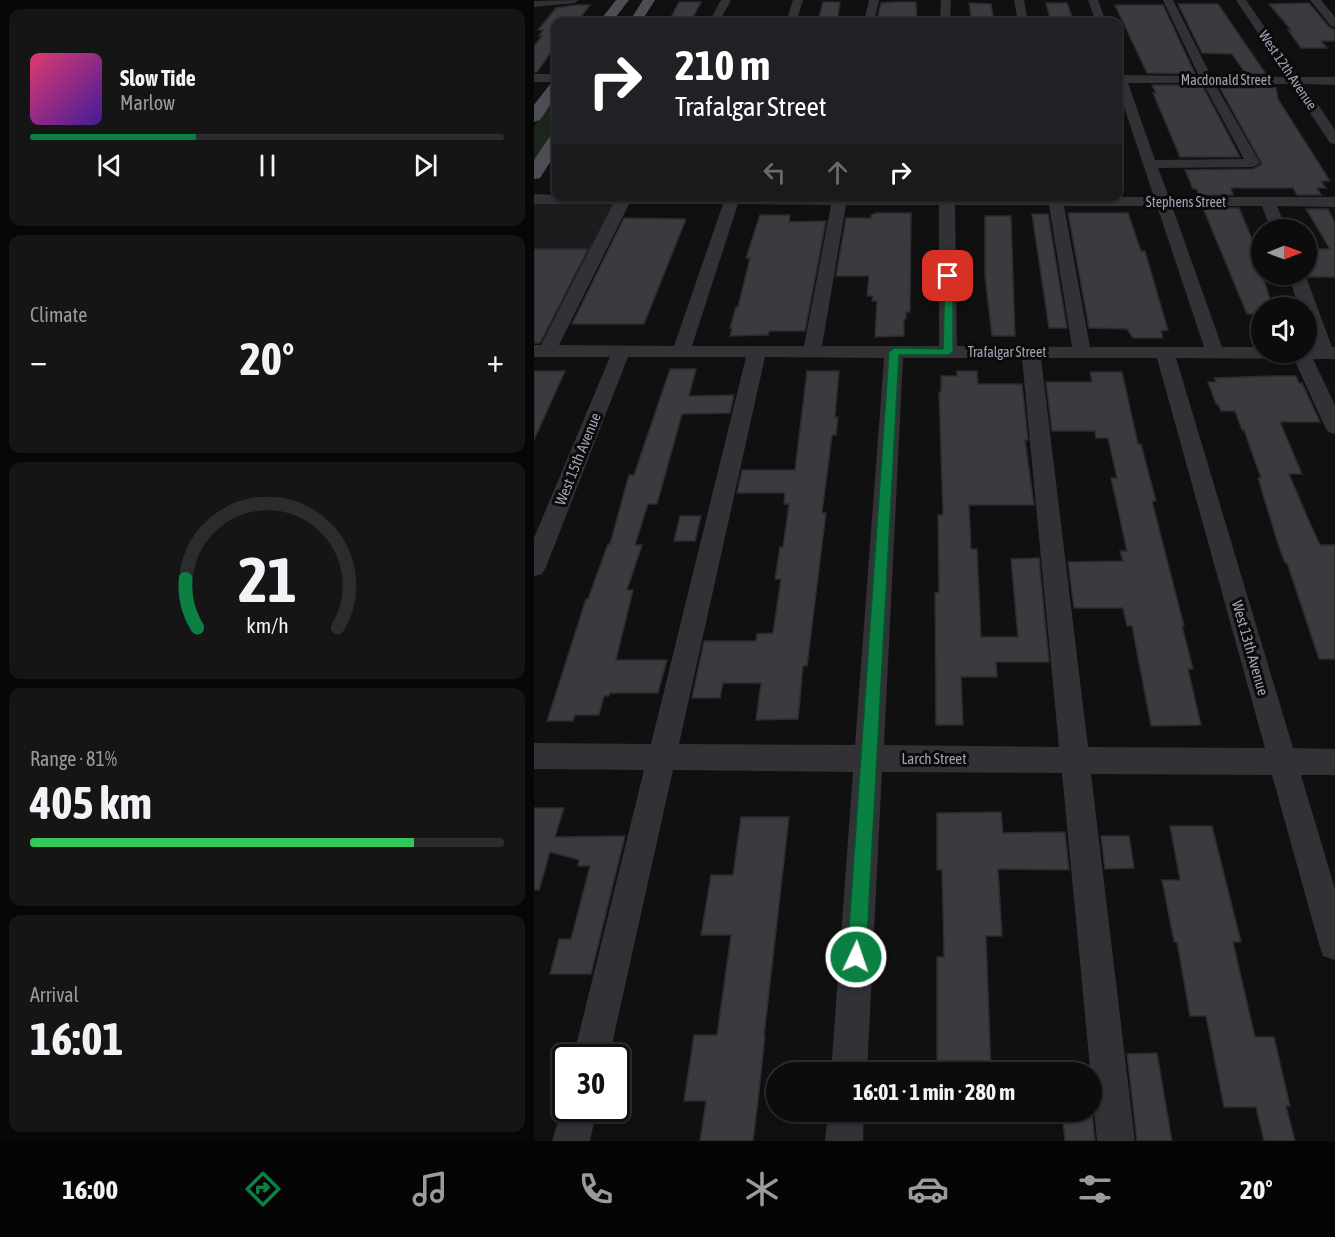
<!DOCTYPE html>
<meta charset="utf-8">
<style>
body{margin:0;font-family:"Asap Condensed",sans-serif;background:#151516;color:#f1f3f6;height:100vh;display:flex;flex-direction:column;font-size:22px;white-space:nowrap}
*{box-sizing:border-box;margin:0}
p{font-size:20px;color:#9a9b9d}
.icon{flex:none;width:33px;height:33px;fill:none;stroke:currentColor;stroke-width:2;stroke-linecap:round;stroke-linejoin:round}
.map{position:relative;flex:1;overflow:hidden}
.details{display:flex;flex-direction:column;gap:9px;padding:9px;background:#070707;width:534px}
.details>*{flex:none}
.top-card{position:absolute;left:18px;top:18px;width:570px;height:183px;border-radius:12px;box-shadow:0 2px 4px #0004,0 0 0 2px #2c2c2e;background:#202124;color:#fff;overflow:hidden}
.needle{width:39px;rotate:89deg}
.tools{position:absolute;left:717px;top:219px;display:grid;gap:12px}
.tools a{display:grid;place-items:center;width:66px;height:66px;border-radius:50%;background:#0c0c0d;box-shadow:0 2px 4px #0004,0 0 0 2px #2c2c2e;font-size:30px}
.speed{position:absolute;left:18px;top:1044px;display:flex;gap:12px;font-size:30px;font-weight:700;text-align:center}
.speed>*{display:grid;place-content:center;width:78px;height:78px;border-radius:50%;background:#0c0c0d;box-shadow:0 2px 4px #0004,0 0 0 2px #2c2c2e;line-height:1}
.speed .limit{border:3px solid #111;border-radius:9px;background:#fff;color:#111}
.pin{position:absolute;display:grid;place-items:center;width:51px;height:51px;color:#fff;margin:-26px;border-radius:12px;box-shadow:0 3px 9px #0006}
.me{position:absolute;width:66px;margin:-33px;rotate:3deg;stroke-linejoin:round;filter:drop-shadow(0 0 4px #0008)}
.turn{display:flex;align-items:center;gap:21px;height:126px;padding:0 24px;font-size:27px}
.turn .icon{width:78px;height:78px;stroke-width:2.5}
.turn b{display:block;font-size:42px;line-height:51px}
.lanes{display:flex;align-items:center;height:57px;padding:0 24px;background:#0003;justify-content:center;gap:30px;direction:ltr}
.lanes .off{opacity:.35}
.big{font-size:45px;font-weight:700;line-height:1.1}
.details .card{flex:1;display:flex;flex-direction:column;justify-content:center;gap:9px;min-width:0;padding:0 21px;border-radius:12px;background:#151516}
.details .dial{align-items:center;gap:0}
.dial svg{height:156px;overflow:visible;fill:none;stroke:#2c2c2e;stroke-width:7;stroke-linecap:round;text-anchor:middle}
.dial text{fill:#f1f3f6;stroke:none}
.song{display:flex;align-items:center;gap:18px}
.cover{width:72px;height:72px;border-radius:9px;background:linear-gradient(135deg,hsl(340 70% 55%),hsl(260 70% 35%))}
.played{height:6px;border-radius:3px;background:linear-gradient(90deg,#0b8043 35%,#2c2c2e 35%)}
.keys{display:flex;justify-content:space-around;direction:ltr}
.heat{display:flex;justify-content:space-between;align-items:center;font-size:33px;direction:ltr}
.charge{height:9px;border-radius:4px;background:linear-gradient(90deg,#34c759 81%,#2c2c2e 0)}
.trip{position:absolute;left:232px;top:1062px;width:336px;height:60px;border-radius:30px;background:#0c0c0d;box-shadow:0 2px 4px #0004,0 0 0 2px #2c2c2e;font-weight:700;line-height:60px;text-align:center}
.dock{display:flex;height:96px;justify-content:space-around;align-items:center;background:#050505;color:#9a9b9d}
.dock .icon{width:42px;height:42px}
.dock .on{color:#0b8043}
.dock b{font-size:27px;color:#f1f3f6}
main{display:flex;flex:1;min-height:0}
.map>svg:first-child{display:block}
</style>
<main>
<section class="details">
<div class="card">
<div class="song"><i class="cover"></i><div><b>Slow Tide</b><p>Marlow</p></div></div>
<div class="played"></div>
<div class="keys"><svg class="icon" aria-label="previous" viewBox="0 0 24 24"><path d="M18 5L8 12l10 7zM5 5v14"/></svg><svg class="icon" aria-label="pause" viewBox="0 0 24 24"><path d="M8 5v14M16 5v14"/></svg><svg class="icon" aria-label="next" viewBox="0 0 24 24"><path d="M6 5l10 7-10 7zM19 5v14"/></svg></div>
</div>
<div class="card"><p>Climate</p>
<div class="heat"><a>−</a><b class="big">20°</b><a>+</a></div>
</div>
<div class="card dial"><svg viewBox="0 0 100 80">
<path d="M14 69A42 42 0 1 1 86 69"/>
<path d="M14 69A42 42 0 0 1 8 44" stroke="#0b8043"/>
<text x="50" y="56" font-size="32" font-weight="700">21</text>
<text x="50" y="72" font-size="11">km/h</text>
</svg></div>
<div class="card"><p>Range · 81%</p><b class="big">405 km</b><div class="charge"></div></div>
<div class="card"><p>Arrival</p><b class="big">16:01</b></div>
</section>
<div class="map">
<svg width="801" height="1141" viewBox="0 0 801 1141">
<rect width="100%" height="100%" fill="#101011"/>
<path fill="#1c1c1e" d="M0,203L79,204L78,210L9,340H0Z"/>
<path fill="#1c241e" d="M22,97V124L0,164V126Z"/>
<path fill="#3a3a3f" stroke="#2b2a2e" stroke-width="1.5" d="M145,2H167L157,21H135Z
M289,2H306L303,22H284Z
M362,2H382L383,22L343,21L347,3Z
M435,3L457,4L460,22H438Z
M512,3H533L540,22H517Z
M775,3L795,27L801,30V41H787L793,48H767L754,30H757L735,4Z
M644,4H684L732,74H712L698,54L668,53Z
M42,5H56L43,22H22V45L3,72H0V46L8,36H5L9,30H4L22,8Z
M581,5H629L661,74L613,73Z
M618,85H668L706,157H646L619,93H622Z
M720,86L742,88L744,99L796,181H787L792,188H783L787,195H763L759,188H697L699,195H664L663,189H659L651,170L719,169L728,164L686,88H721Z
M669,208H705L721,246H728V274L737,302H734L736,308H728V314H713Z
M772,209H794L801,223V277H774L772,272V249H796Z
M342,213H377L376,312H372V319H370V336L341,337L343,301H338L339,296H333L335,276H302L312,218H337V215Z
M534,213H594L607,251H611L629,313L634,330L627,331L629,338H599L593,329L555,328Z
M498,214H514L533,328H515Z
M226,215H256L255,222L292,221L271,331H235L234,335L196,336L198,328H196L202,307H204L216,258H212Z
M451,216H477L481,336H458L451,276Z
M90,218L152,219L110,324H38Z
M0,249H54L6,343H0Z
M136,369H162L155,396L200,395L196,413L148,414L123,504H114L101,545H108L93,590H99L82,660H133L124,693H76L75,696H70L65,715H41L39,721H13L52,599H54L74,544H76L95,475H100Z
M0,371H31L0,440Z
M273,371H305L301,417H304L302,435H298L294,467L288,513H292L273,666H269L264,719L222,720L227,683H189L186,698H158L170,641H222L223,634L239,633L247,579H241L246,547H249L255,504H250L251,493H203L208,470H261Z
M423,371H443L444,384H488L494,440H491L500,505H435L437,549H443L447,637H484L477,559L505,558L515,662H462L463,677H427L429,725H402L401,593L405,592L404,515H409L405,392H407V376H423Z
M556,372H588L604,444H607L622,501H618L650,626H648L659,669H654L667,725L617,726L598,626H593L589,608H540L534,562L589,561L586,551H593L577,478H583L574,438H562L561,431H518L512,382H558Z
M737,376H762L765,383H768L786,422H746L768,474H755L775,521L786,545H801V659H785L753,563H751L744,544L724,478H727L710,430H708L701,411H687L684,404H682L674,382H682L680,378Z
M146,516H167L161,541H140Z
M0,808H30L21,837L91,836L57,974H16L25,939H37L56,866H44L45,860L16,852L5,890H0Z
M467,812L469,833L531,832L535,870L464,869L468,936H452L457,1072H403V957H410L408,870H403V813Z
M207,817H255L230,1036H231L224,1101L219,1141H166L172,1101H150L160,1035H183L197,935H167L177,875H199Z
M636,826H678L707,942H699L721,1037H740L756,1106H752L761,1141H730L722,1107H690L672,1016H656L643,942H640L628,880H646Z
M567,836H595L600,868L571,869Z
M623,1053L638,1141H603L593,1054Z
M528,1112H558L561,1141H531Z"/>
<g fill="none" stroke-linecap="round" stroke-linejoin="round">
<path fill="#313136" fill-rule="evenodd" d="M45,0L40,3L0,7V1Z
M187,0H197L185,22H175Z
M259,0H269L262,22H252Z
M335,0H345L340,22H330Z
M407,0H417L416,22H406Z
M480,0H490L494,22H484Z
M554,0H564L572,22H562Z
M629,0H639L677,76L753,77L702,0H712L765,77H801V85L770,84L801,130V144L796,143L757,84H681L726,163L719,167L624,168L635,197H801V207L743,206L753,230H737L728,206H638L688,347H728V352H772V347H780L772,327V308H765L754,274H771L798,347H801V359H779L801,405V434L794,432L791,427L760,359L642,358L759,748L801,749V775H767L801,889V960L789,956L785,944L738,775L557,774L601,1141H563L528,773L348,772L333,1072H297L319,772L139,770L75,1058H39L110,770L0,769V743L117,744L212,357H94L12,567L8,574L0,576V538L76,357H0V345H7L79,204H0V194L22,195V196L620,197L584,89V68L588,69L591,75L665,76ZM594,83H669L710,159L621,160ZM95,204H189L140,346L25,345ZM204,204L297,205L270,346H158ZM312,205H405V346H288ZM421,205H515L538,347L423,346ZM530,206H623L670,347H556ZM231,357L350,358L321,745L145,744ZM369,358H488L525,747L350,745ZM507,358H623L731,748L554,747Z
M776,0H787L801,17V27L797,26Z
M0,74H22V82H0Z
M32,1096V1108H63L56,1141H18Z
M294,1112H330L329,1141H291Z"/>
<path fill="#4d4d56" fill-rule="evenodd" d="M82,0H95L78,22H65Z
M109,0H121L107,22H95Z
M22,81V96L6,120L0,122V105L17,83Z
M22,135V153L6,178L0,179V160L16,136Z"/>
</g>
<path fill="#0b8043" stroke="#07532c" stroke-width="1.5" d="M411,274L419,276V352L414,355H365L332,957L329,964L322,966L315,964L313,957L355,352L360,348L409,349Z"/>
<g text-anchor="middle" stroke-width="6" stroke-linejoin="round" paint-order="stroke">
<g font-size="14" fill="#a1a3b3" stroke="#0b0b0c">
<text transform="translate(754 70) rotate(56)" y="5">West 12th Avenue</text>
<text x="692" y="85">Macdonald Street</text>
<text x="652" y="207">Stephens Street</text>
<text x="473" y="357">Trafalgar Street</text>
</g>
<g font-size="15" fill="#a1a3b3" stroke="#0b0b0c">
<text transform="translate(44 459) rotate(-68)" y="5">West 15th Avenue</text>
<text transform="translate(716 648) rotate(74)" y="5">West 13th Avenue</text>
<text x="400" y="764">Larch Street</text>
</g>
</g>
</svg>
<div class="tools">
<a><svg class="needle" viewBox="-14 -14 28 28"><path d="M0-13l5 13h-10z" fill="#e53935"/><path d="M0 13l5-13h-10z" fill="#9a9b9d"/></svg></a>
<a><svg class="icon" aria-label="sound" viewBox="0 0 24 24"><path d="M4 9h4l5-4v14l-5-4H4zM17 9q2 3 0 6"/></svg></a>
</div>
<div class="speed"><div class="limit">30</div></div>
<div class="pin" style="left:414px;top:276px;background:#d93025"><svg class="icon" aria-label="arrive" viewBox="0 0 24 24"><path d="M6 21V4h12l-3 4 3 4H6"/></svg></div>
<svg class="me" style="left:322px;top:957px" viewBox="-20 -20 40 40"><circle r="17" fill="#0b8043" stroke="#fff" stroke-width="3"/><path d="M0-11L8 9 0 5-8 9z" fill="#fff"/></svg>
<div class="trip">16:01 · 1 min · 280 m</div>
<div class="top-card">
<div class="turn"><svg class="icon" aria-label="right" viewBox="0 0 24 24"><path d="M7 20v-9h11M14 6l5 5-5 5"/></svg><div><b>210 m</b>Trafalgar Street</div></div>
<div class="lanes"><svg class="icon off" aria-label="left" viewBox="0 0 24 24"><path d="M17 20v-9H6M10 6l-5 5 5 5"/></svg><svg class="icon off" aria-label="ahead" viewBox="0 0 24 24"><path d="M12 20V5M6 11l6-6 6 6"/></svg><svg class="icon" aria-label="right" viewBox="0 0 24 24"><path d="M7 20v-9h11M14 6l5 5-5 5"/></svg></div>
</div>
</div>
</main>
<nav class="dock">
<b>16:00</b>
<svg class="icon on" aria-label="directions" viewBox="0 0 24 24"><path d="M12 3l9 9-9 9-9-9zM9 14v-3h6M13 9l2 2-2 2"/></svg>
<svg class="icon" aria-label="music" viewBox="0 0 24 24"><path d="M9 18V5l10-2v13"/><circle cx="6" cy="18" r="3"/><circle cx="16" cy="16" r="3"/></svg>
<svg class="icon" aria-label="phone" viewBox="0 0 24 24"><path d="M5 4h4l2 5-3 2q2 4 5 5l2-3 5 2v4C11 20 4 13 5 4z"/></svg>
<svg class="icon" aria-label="climate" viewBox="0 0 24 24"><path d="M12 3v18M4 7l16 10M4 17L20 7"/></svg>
<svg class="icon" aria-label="car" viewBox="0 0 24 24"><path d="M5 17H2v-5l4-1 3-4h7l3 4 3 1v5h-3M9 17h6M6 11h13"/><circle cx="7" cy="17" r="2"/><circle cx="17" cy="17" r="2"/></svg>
<svg class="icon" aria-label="filters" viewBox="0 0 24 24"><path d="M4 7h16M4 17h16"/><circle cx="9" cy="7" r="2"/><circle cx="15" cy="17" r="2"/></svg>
<b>20°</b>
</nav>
